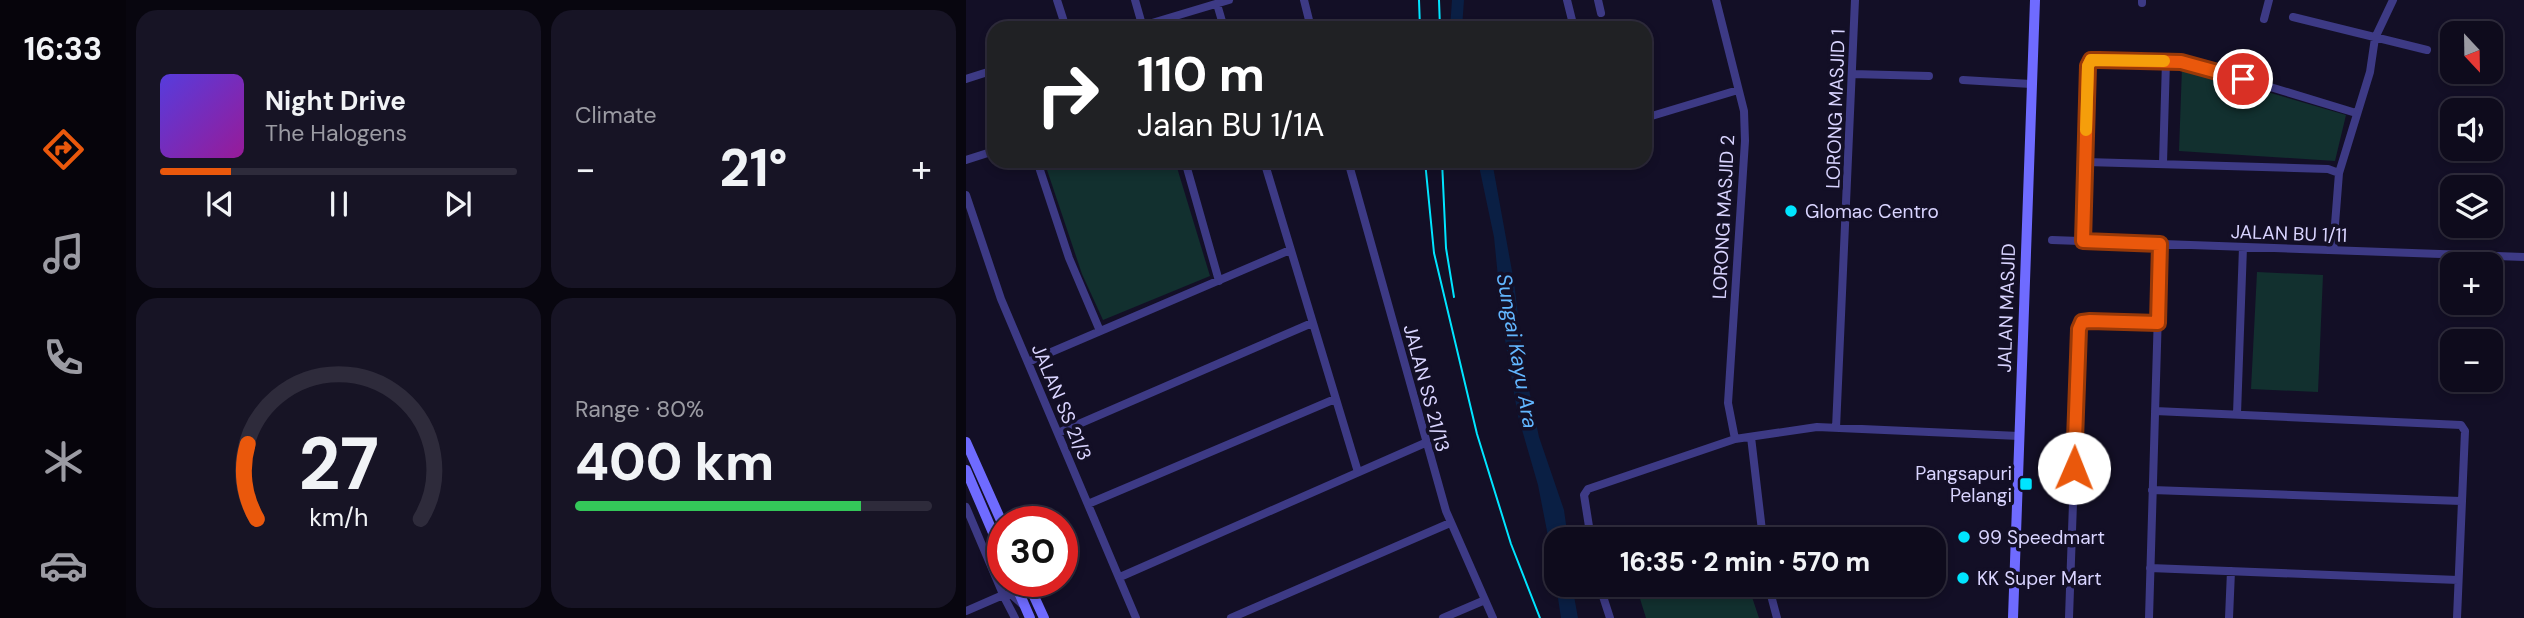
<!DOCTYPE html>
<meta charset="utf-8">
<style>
body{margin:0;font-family:"DM Sans",sans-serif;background:#171425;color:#f1f3f6;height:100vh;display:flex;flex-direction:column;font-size:26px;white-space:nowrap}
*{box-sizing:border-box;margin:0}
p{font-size:23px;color:#9b9ba3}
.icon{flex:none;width:38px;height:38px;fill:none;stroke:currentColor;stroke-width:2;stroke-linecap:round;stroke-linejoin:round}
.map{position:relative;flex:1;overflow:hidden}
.details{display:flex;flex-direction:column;gap:10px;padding:10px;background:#08060f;width:840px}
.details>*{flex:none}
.guide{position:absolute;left:21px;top:21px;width:665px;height:147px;border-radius:21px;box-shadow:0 4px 10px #0003,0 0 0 2px #2e2b3b;background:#202124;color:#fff;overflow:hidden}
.needle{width:46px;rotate:158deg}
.controls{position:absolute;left:1474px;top:21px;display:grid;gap:14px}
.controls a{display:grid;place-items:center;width:63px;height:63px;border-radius:14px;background:#0e0b1c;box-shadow:0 4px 10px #0003,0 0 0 2px #2e2b3b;font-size:35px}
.speed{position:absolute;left:21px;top:506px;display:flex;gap:14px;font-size:35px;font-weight:700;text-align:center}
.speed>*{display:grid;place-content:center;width:91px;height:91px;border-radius:50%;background:#0e0b1c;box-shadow:0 4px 10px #0003,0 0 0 2px #2e2b3b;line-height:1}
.speed .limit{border:10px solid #d22;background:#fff;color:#111}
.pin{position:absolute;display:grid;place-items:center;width:60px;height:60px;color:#fff;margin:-30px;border:4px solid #fff;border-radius:50%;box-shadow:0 2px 7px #0007}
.me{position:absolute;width:77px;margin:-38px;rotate:1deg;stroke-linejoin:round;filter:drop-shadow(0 0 5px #0008)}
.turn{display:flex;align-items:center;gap:24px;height:147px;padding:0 35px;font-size:32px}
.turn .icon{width:91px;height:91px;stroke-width:2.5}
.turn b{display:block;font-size:49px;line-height:60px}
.big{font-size:52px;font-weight:800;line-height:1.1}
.details .tile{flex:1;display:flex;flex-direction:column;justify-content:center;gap:10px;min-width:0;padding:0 24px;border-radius:21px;background:#171425}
.details .dial{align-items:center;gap:0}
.dial svg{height:182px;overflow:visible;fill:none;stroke:#2e2b3b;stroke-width:7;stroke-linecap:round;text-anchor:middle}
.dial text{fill:#f1f3f6;stroke:none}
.song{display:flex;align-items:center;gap:21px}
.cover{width:84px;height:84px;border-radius:10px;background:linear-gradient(135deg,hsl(250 70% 55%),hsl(300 70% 35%))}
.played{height:7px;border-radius:4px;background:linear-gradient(90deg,#ea580c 20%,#2e2b3b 20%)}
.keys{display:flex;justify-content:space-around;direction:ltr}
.heat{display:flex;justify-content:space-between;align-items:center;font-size:38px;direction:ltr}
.charge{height:10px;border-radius:5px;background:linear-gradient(90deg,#34c759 80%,#2e2b3b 0)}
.details .tiles{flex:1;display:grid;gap:10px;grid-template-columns:repeat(2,1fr)}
.trip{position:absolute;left:578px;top:527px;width:402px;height:70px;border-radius:21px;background:#0e0b1c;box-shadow:0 4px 10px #0003,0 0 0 2px #2e2b3b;font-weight:800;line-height:70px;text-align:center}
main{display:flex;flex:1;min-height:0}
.menu{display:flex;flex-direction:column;width:126px;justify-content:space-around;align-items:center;background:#06040b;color:#9b9ba3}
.menu .icon{width:49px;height:49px}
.menu .on{color:#ea580c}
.menu b{font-size:32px;color:#f1f3f6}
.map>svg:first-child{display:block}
</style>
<main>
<nav class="menu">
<b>16:33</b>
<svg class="icon on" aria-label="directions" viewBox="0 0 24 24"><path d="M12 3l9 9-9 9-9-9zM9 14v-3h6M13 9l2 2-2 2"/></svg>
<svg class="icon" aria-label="music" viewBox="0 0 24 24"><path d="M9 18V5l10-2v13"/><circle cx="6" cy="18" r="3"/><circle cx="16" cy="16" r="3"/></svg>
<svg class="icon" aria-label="phone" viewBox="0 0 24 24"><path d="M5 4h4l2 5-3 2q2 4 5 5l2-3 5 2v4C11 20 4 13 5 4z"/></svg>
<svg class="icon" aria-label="climate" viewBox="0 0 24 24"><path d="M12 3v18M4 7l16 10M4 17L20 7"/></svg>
<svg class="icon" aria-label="car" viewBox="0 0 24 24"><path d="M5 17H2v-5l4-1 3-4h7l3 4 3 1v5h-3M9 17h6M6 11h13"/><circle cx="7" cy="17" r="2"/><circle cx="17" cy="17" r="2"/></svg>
</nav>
<section class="details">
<div class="tiles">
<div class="tile">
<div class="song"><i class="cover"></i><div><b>Night Drive</b><p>The Halogens</p></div></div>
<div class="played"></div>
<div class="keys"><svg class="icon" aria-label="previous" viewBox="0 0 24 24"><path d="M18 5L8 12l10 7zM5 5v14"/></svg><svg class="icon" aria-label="pause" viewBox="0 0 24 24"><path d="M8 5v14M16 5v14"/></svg><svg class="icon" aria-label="next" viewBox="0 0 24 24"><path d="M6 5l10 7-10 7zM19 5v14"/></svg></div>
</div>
<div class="tile"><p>Climate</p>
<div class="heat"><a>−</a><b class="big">21°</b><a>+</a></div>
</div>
<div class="tile dial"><svg viewBox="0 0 100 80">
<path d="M14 69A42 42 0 1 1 86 69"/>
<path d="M14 69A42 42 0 0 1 10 36" stroke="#ea580c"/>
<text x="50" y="56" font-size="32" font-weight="700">27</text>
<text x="50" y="72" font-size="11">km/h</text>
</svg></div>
<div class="tile"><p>Range · 80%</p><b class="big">400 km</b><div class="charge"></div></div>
</div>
</section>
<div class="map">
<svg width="1558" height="618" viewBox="0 0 1558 618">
<rect width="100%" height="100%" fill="#130f26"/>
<path fill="#12302f" d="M1216,67L1380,115L1369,161L1213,151Z
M78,161H209L244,276L137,320L116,274Z
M1291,272L1357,275L1352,392L1285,389Z
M683,585H782L793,618H680L671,589Z"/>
<path fill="#0a1f44" d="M486,0H498L496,28H484Z
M512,161H526L548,282L558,366L573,437L598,510L602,539H590V577L572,485L552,416L537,328L528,237Z
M590,585H606L612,618H595Z"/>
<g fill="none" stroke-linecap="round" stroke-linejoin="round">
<path stroke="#3d3a85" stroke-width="8" d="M91,0L100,28
M169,0L177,28
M338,0L345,28
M601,0L608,28
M632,0L635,13
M750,0L778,111L779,141L762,403L769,439
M1176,3V0
M251,4L258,28
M1327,17L1461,50
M1298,19L1303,0
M176,26L263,0
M886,74L963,76
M0,79L28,70
M997,80L1065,84
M679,118L772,90
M0,160L28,151
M71,161L103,258L134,331
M219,161L253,281
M298,161L392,472
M382,161L480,511L527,618
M1120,162L1362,169L1373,173
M1197,163L1200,61
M0,195L35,299L170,618
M1086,240L1558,257
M1117,241L1122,67L1125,60L1225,63L1390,113
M1367,250L1373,173L1404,72L1409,38L1427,0
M62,362L324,250
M1189,411L1495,425L1499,431L1491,618
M1271,414L1277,247
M870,428L889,0
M92,433L346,323
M785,437L797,539
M1186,490L1495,501
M122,504L369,399
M0,507L36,592
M625,539L618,495L622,489L769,439L851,427L1053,436
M1184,568L1492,580
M154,577L459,443
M633,584L644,618
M802,584L811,618
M37,595L49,618
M0,611L37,595H46L57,605
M265,618L484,523
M477,618L519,600
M1103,618L1113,329L1116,322L1124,321L1192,323
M1183,618L1194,244
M1263,618L1265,571"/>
<path stroke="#6f6bff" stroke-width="10" d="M0,442L37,525
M0,470L37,556
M48,581L64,618
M61,581L78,618
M1047,618L1069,0"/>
<path stroke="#00e5ff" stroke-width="2" d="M453,0L454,28
M473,0L474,28
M459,161L468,253L511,434L545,544L574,618
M476,161L480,248L488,297"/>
</g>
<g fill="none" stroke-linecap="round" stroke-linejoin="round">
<defs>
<path id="route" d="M1108,468L1113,329L1116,322L1124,321L1192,323L1194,244L1117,241L1122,66L1125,60H1133L1215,62L1277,79"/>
</defs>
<use href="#route" stroke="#983908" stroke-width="18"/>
<use href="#route" stroke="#ea580c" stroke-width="12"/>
<path stroke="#f59e0b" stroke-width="12" d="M1120,130L1122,66L1125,60L1198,61"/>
</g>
<g fill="#00e5ff" stroke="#130f26" stroke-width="2.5">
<circle cx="825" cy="211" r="7"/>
<rect x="1053" y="477" width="14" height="14" rx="3.5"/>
<circle cx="998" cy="537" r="7"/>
<circle cx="997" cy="578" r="7"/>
</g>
<g text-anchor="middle" stroke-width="7" stroke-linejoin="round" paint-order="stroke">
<g font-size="19" fill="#d9d4ff" stroke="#130f26">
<text transform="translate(869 109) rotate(-88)" y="7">LORONG MASJID 1</text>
<text transform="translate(757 217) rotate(-87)" y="7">LORONG MASJID 2</text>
<text transform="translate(1323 233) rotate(2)" y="7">JALAN BU 1/11</text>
<text transform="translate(1040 308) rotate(-88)" y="7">JALAN MASJID</text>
<text transform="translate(461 388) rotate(75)" y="7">JALAN SS 21/13</text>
<text transform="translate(96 402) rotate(67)" y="7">JALAN SS 21/3</text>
</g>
<g font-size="19" fill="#d9d4ff" stroke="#130f26" text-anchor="start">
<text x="839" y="218">Glomac Centro</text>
<text x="1046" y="480" text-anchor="end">Pangsapuri<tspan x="1046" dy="22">Pelangi</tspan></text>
<text x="1012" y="544">99 Speedmart</text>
<text x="1011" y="585">KK Super Mart</text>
</g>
<g font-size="21" font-style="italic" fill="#62b6ff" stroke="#130f26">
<text transform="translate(551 351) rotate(80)" y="7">Sungai Kayu Ara</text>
</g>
</g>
</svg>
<div class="controls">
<a><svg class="needle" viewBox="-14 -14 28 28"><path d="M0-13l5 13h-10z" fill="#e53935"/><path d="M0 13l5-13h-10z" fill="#9b9ba3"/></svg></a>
<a><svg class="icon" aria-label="sound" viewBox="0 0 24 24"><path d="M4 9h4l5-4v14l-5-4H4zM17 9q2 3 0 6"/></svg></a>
<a><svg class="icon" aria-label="layers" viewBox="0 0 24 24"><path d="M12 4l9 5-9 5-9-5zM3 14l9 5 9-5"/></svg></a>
<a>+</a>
<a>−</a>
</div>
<div class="speed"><div class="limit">30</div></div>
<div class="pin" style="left:1277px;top:79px;background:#d93025"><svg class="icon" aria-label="arrive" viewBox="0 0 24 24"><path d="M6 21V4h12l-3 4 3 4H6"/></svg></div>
<svg class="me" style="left:1108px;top:468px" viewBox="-20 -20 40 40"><circle r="19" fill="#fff"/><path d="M0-13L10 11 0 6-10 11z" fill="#ea580c"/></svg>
<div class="trip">16:35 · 2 min · 570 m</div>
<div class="guide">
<div class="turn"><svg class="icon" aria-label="right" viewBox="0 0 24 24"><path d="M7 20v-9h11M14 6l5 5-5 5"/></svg><div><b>110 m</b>Jalan BU 1/1A</div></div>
</div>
</div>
</main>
